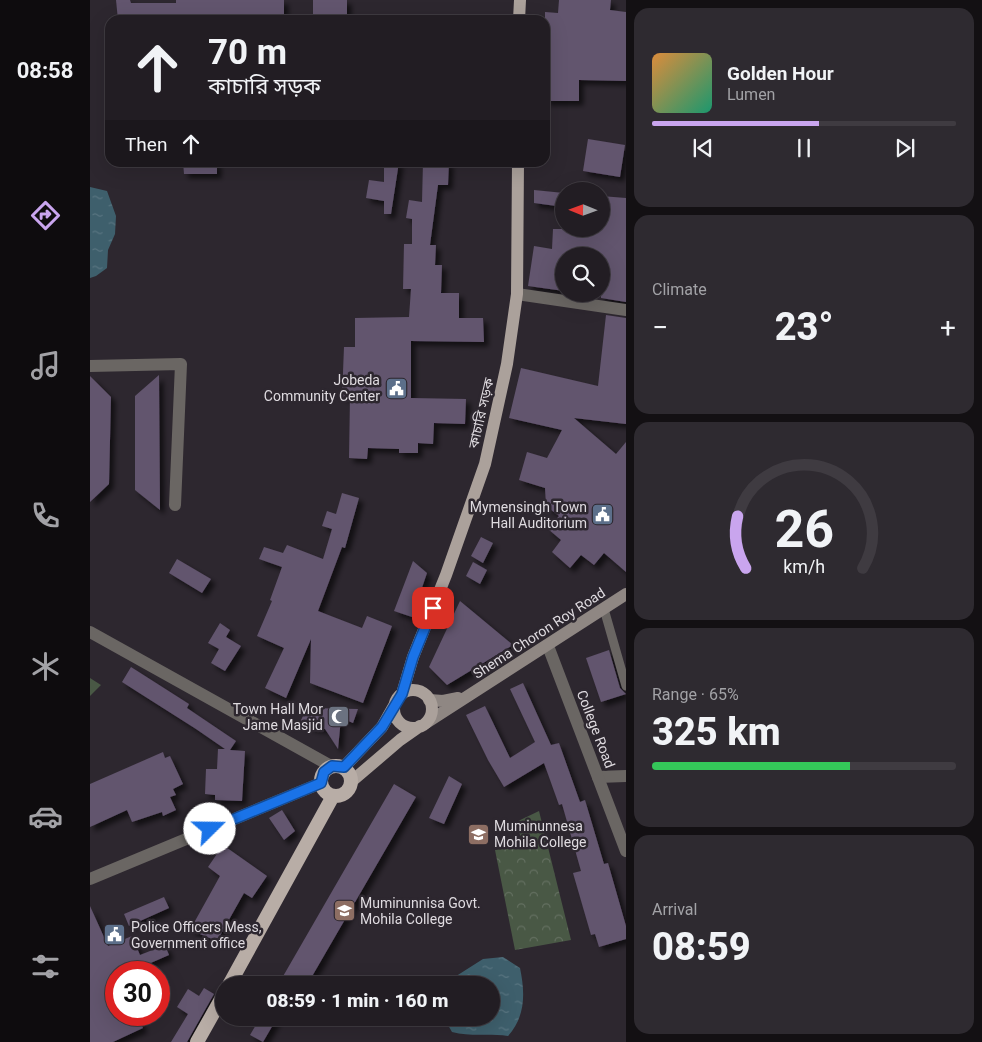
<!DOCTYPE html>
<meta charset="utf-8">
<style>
body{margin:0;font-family:Roboto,"Noto Sans Bengali",sans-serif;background:#2e2a30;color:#f1f3f6;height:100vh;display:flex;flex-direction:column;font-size:19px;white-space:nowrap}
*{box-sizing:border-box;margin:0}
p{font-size:16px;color:#a2a2a6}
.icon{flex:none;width:28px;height:28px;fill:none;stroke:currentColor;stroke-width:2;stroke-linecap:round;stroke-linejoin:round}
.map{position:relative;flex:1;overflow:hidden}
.side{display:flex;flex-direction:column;gap:8px;padding:8px;background:#131013;width:356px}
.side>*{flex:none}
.hud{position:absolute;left:15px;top:15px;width:445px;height:152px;border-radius:15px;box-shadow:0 5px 20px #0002,0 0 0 1px #3f3b41;background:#221d23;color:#f1f3f6;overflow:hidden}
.needle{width:32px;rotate:271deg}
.controls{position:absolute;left:465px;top:182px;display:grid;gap:10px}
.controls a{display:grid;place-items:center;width:55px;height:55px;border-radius:50%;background:#221d23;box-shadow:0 5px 20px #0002,0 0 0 1px #3f3b41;font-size:25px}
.speed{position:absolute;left:15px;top:961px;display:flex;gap:10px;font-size:25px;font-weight:700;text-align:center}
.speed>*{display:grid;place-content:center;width:65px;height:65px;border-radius:50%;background:#221d23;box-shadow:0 5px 20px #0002,0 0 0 1px #3f3b41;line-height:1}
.speed .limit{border:8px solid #d22;background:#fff;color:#111}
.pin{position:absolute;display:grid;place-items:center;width:42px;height:42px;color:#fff;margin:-21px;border-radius:10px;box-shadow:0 2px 8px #0006}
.me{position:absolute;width:55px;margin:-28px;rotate:68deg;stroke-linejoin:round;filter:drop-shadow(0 0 4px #0008)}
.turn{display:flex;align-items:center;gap:18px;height:105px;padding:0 20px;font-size:22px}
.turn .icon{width:65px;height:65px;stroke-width:2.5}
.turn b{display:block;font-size:35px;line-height:42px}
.then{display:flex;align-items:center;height:48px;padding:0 20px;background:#0003;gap:10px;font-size:19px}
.big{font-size:38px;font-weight:800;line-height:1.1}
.side .card{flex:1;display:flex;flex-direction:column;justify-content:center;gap:8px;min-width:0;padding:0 18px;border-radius:15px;background:#2e2a30}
.side .dial{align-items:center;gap:0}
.dial svg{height:130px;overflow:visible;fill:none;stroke:#3f3b41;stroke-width:7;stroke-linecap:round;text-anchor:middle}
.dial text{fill:#f1f3f6;stroke:none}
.song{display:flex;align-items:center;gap:15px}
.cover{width:60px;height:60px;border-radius:8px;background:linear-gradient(135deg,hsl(30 70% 55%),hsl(160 70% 35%))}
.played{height:5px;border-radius:2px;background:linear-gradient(90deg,#c9a5ee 55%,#3f3b41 55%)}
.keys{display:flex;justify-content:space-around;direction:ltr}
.heat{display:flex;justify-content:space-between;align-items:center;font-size:28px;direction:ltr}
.charge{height:8px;border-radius:4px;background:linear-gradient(90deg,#34c759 65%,#3f3b41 0)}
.trip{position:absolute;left:125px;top:976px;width:285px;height:50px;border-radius:25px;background:#221d23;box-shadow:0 5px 20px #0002,0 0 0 1px #3f3b41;font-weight:800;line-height:50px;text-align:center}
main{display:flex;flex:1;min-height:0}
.tabs{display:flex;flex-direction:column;width:90px;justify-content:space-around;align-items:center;background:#0e0c0e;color:#a2a2a6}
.tabs .icon{width:35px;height:35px}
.tabs .current{color:#c9a5ee}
.tabs b{font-size:22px;color:#f1f3f6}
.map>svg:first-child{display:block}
</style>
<main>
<nav class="tabs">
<b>08:58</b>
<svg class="icon current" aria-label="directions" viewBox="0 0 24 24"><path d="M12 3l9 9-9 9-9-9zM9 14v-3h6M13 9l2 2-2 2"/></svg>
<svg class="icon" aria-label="music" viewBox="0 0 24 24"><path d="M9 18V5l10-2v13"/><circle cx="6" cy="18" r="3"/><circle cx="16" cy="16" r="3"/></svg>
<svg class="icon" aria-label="phone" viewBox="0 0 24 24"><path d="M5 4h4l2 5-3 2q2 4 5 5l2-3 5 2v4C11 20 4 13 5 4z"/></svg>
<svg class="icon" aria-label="climate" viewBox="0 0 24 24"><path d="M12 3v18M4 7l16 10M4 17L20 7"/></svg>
<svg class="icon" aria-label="car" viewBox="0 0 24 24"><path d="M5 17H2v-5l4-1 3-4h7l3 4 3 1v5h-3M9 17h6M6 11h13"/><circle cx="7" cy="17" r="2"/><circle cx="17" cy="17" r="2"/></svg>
<svg class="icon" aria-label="filters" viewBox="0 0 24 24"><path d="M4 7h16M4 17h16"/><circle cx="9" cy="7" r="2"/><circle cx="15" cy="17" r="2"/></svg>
</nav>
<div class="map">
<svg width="536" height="1042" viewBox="0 0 536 1042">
<defs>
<pattern id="park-crowns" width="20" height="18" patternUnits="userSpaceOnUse" patternTransform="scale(1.25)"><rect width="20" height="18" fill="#495845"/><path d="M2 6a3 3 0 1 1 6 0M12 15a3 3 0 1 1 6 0" fill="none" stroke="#636f60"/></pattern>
<pattern id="water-ripples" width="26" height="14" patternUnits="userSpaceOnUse" patternTransform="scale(1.25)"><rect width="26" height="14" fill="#3e5f6c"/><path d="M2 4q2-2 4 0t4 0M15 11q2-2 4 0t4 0" fill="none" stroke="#597581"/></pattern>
<filter id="shadow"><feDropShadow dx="4.5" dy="4.5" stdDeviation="2.5" flood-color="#0009"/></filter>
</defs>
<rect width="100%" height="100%" fill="#2d272f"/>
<path fill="url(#park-crowns)" d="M449,811L481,940L425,950L405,850L436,846L424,823Z"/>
<path fill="#495845" d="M0,678L11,685L0,696Z"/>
<path fill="url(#water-ripples)" d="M0,187L17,191L26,216L25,234L18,250L17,268L6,276L0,278Z
M413,957L430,968C435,992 436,1016 418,1036C399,1033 380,1037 362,1032L354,1018H401V985H358L360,980L393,959Z"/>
<path fill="#62546e" filter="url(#shadow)" d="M26,0H40L41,3H86V0H194V20H127V17L28,20Z
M223,0H257V16L223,17Z
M469,0H521L520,10L536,12V81L489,80V101H455V12L468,13Z
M498,139L535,145L530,177L493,171Z
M93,162H127V174H94Z
M294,162H309L301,214H294V201L276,198L279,180L294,182Z
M333,162H359L358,185H348L340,245H346L345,265H352L351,293H369V318H393L394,342L321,341V398L376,399L375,424L344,423L343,444L328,443V453H309V449L278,448L277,459L259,458L260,397H252L254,347H265V318L319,317L321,289H313L314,244H322V219L316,218L319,200L332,202Z
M444,190L474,193V207L444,203Z
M511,196L536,198V302L511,298V256H474V291L438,286L444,246L462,249L463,229H511Z
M516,315L536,318V424L484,418L526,454L536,442V572L514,553L504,565L491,555L480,568L462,552L471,540L458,529L469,516L456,506L455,488L429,480L437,452L457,458L472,430L419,418L431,368L508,386Z
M69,375L70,510L45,490V396Z
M0,376L21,397L19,484L0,502Z
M252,493L269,498L255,548L252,547L228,611L272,628L277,616L302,626L273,703L220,683L221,639L196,698L175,688L194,648L167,636L182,601L180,600L192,567L169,559L174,547L193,553L197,545L233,559L242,529L232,526L237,511L246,514Z
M391,537L403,543L393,563L381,556Z
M87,559L121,579L112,593L79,573Z
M323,561L337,573L322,617L304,611Z
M383,562L397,570L390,584L376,576Z
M370,601L423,645L357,685L339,667Z
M130,623L140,630L136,637L151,646L135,671L121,663L129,649L118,643Z
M519,650L530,688L536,694L511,702L496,658Z
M41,667L99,704L97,708L146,741L140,750L155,751L152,801L125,800V795L115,794L116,769H127L128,749H135L106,729L32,682Z
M433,683L461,745L469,743L490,802L495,800L514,864L518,863L536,926V939L509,947L505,934L501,935L483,873L491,871L472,804L469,805L454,763L414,787L398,760L376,715L395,706L420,758L445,742L420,689Z
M217,708L268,709L263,723L251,718L248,749L235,729L223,728L210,722Z
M73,752L75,758L80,756L93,784L83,789L86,795L80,797L86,810L73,816L72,812L42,822L37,810L0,827V784Z
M359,776L372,784L354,824L339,818Z
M304,784L326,797L217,985H188Z
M192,810L205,831L194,840L179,818Z
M133,845L177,876L162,898L154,893L127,941L100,930L130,876L118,867Z
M74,897L79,908L39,926L34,914Z
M0,906L18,946L42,936L50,955L75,945L79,955L40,972H26V1015H47L53,1028L23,1042H0Z
M114,988L124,994L97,1042H81L98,1014L87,1007L98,989L109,996Z
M170,1018H187L173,1042L160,1035Z"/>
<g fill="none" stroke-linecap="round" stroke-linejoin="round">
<path stroke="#6a6663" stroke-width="9" d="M514,609L536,686"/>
<path stroke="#6a6663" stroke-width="12" d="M427,294L536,310
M0,366L91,364L85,505
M508,777L536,776
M0,879L231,783"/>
<path stroke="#6a6663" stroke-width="12" d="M0,632L241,766
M458,646L536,851"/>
<path stroke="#8f8783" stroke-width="12" d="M339,700L353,701L368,698
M336,723L536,594"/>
<path stroke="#aba19b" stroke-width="12" d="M429,20L430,0
M304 709a19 19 0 1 1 38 0a19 19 0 1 1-38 0Z
M312,694L323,657L356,575L395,464L417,364L427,294L428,162
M254,767L292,727L305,704
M262,781L310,740L330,726"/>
<path stroke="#b8ada6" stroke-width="14" d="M231 781a15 15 0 1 1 30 0a15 15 0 1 1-30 0Z
M139,985L243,796
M107,1042L134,994"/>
</g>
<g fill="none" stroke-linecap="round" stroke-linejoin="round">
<defs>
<path id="route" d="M120,829L231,783L234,772L242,766L254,767L292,727L312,694L323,657L343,608"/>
</defs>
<use href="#route" stroke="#114b97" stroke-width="12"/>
<use href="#route" stroke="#1a73e8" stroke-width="9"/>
</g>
<defs>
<symbol id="civic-square" viewBox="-11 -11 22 22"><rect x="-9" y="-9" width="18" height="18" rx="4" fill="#5c6f8a" stroke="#2d272f"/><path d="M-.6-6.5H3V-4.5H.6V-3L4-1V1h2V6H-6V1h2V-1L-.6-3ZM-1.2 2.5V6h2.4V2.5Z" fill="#fff"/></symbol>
<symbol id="mosque-square" viewBox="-11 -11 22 22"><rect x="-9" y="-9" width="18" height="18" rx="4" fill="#6b7280" stroke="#2d272f"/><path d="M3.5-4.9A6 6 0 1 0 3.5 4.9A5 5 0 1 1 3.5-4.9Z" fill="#fff"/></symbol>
<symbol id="university-square" viewBox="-11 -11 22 22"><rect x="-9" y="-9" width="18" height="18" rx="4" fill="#8d6e63" stroke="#2d272f"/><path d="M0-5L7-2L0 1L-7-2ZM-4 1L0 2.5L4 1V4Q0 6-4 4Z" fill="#fff"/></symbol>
</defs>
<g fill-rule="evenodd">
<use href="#civic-square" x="294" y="376" width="25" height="25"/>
<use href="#civic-square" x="500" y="502" width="25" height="25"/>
<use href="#mosque-square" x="236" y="704" width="25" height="25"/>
<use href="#university-square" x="376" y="822" width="25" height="25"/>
<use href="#university-square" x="242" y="898" width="25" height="25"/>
<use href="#civic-square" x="12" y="922" width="25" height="25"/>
</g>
<g text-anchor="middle" stroke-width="5" stroke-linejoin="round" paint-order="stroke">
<g font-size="14" fill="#dfdbe0" stroke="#2d272f" text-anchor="end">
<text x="290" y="385">Jobeda<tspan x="290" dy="16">Community Center</tspan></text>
<text x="497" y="512">Mymensingh Town<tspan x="497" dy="16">Hall Auditorium</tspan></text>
<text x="233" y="714">Town Hall Mor<tspan x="233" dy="16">Jame Masjid</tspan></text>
<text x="404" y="831" text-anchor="start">Muminunnesa<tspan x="404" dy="16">Mohila College</tspan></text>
<text x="270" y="908" text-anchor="start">Muminunnisa Govt.<tspan x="270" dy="16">Mohila College</tspan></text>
<text x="41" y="932" text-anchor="start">Police Officers Mess,<tspan x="41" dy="16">Government office</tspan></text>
</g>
<g font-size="14" fill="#dfdbe0" stroke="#2d272f">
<text transform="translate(391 413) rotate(-77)" y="5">কাচারি সড়ক</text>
<text transform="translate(449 633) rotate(-33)" y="5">Shema Choron Roy Road</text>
<text transform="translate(506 729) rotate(69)" y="5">College Road</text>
</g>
</g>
</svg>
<div class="controls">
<a><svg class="needle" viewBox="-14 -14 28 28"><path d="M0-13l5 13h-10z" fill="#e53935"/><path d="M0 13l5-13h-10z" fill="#a2a2a6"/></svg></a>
<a><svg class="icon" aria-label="search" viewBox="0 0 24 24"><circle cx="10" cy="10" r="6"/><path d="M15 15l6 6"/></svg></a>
</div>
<div class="speed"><div class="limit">30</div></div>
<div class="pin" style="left:343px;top:608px;background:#d93025"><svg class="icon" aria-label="arrive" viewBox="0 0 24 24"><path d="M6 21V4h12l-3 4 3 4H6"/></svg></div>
<svg class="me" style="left:120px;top:829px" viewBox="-20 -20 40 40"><circle r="19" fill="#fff"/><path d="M0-13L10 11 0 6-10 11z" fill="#1a73e8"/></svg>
<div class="trip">08:59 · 1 min · 160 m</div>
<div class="hud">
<div class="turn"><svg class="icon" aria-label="ahead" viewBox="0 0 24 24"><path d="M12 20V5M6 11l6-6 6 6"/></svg><div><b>70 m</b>কাচারি সড়ক</div></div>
<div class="then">Then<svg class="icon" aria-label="ahead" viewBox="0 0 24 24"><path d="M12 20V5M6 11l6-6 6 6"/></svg></div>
</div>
</div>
<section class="side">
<div class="card">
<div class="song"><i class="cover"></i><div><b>Golden Hour</b><p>Lumen</p></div></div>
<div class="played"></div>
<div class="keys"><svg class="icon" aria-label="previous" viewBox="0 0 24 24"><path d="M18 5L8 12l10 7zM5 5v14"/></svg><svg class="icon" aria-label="pause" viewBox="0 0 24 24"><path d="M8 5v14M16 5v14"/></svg><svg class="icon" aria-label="next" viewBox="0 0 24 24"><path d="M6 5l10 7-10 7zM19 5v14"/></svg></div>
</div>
<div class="card"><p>Climate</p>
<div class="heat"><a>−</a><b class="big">23°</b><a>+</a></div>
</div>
<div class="card dial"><svg viewBox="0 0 100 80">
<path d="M14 69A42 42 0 1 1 86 69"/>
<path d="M14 69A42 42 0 0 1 9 37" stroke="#c9a5ee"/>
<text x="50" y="56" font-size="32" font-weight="700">26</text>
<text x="50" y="72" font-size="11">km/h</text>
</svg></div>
<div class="card"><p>Range · 65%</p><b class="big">325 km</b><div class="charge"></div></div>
<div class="card"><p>Arrival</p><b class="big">08:59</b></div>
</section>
</main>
